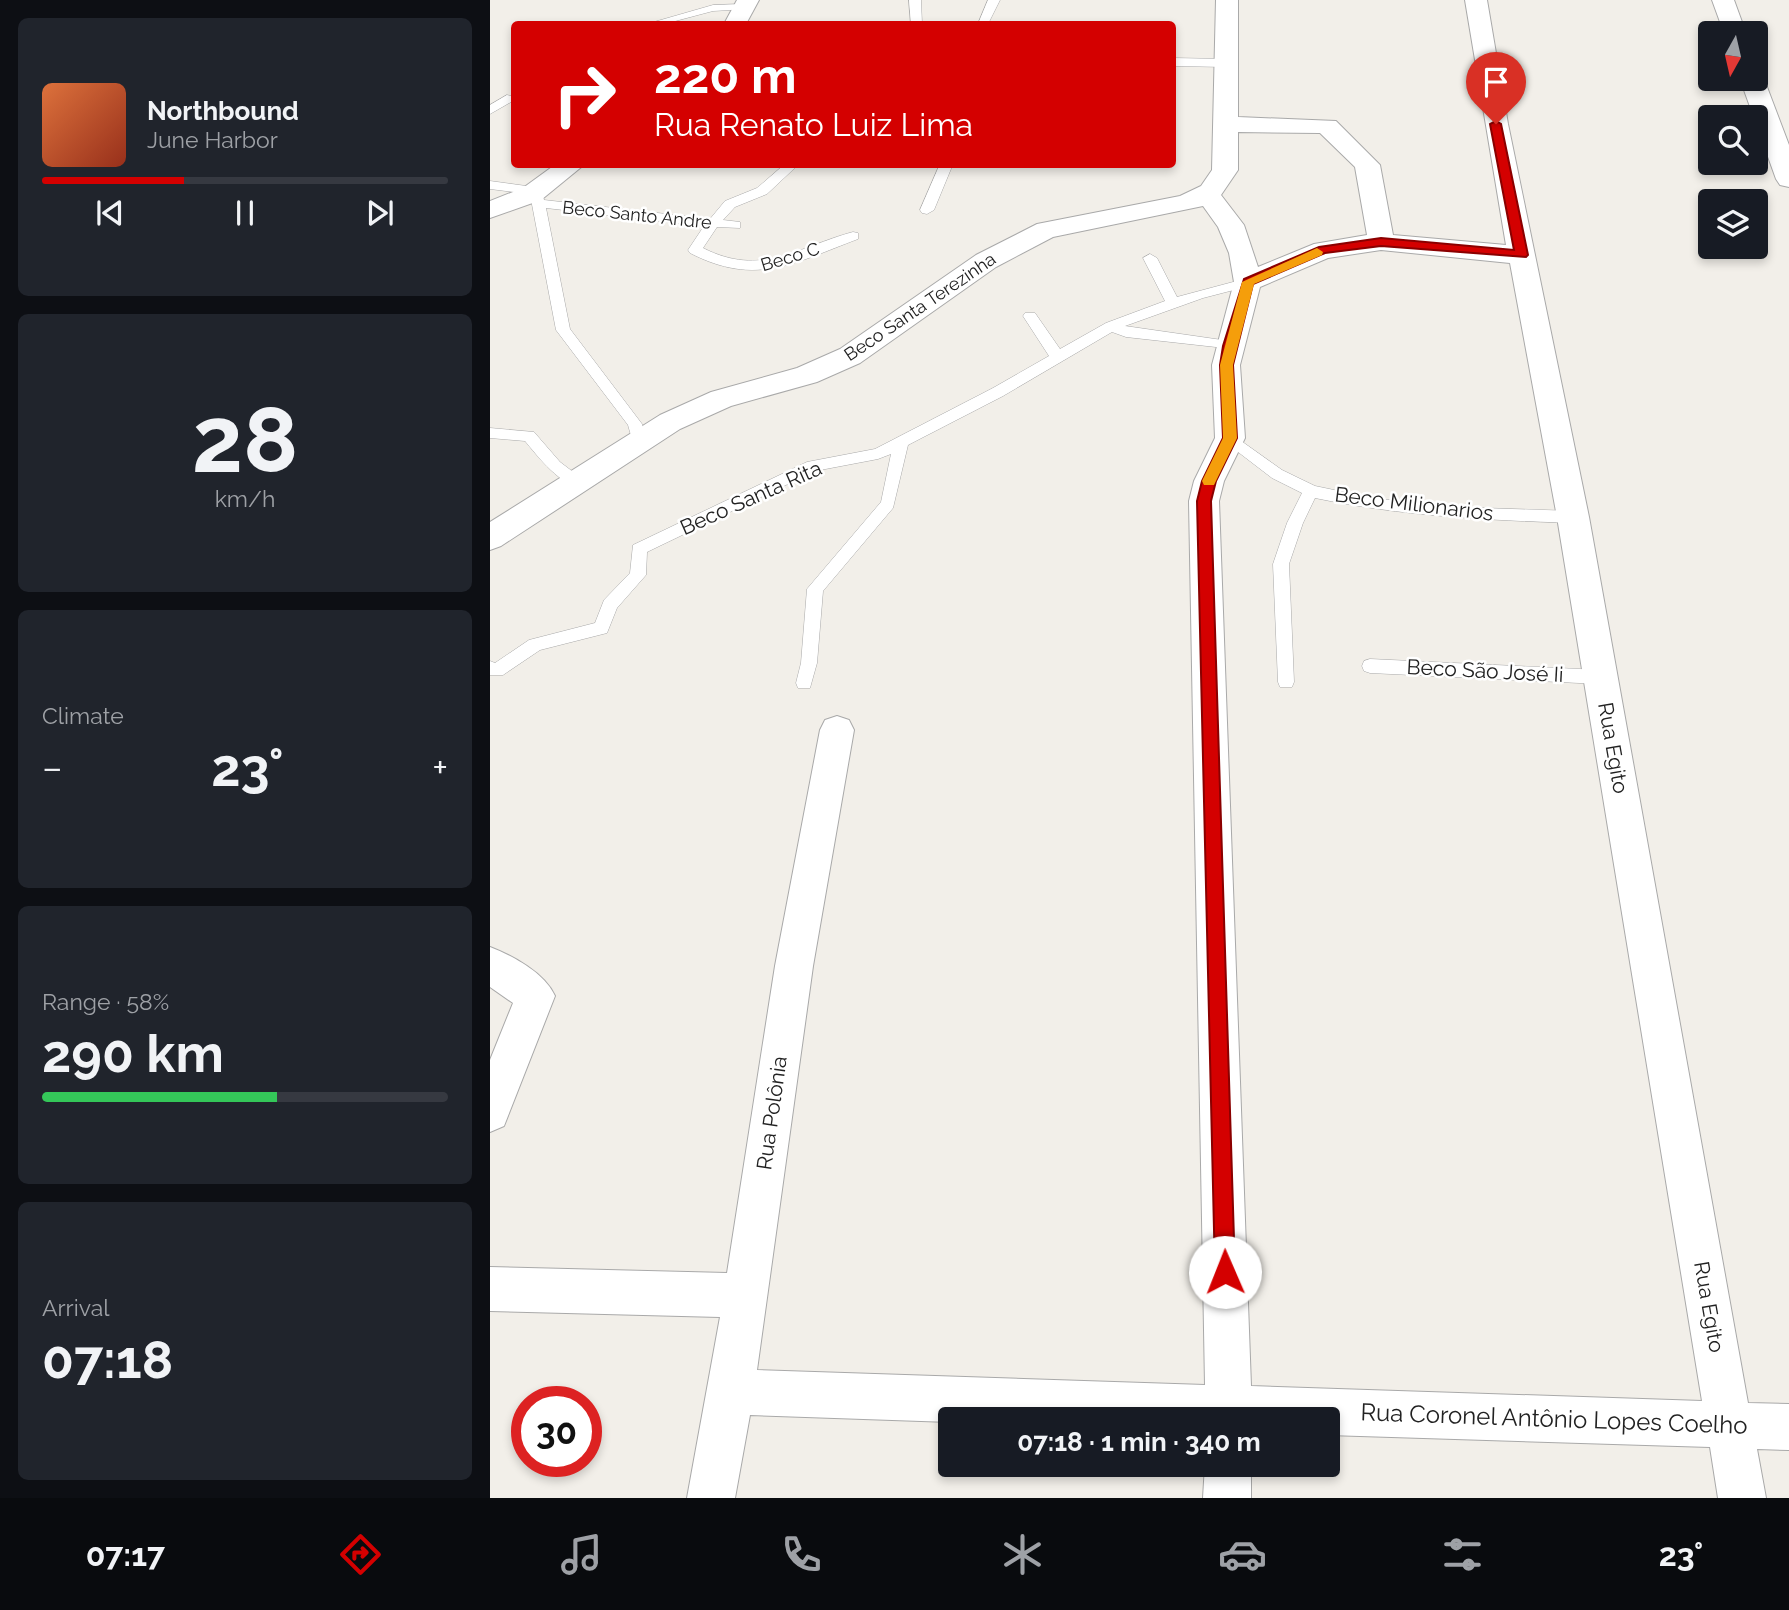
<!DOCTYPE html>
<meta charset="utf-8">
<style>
body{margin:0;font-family:Raleway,sans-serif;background:#20242c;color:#f1f3f6;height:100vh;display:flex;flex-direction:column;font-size:26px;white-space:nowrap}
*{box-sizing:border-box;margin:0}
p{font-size:23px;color:#9ea1a6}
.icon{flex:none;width:38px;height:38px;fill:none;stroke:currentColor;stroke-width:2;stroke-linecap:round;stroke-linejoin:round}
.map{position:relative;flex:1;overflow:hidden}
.drawer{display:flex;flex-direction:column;gap:18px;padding:18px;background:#0d0f14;width:490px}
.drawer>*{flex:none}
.top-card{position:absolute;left:21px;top:21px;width:665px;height:147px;border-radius:7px;box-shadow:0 4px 10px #0003;background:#d40000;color:#fff;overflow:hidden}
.needle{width:46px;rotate:188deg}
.buttons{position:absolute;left:1208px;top:21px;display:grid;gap:14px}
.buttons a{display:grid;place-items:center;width:70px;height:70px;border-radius:7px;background:#171b24;box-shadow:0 4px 10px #0003;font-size:35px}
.speed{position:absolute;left:21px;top:1386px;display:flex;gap:14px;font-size:35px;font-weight:700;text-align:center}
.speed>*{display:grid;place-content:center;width:91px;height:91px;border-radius:50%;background:#171b24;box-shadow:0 4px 10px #0003;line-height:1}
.speed .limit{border:10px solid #d22;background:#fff;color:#111}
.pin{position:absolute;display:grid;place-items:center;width:60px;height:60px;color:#fff;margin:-72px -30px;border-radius:50% 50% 50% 0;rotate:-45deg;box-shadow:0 0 7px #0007}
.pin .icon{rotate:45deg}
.me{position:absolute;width:77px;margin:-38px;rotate:359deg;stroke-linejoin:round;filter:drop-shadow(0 0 5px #0008)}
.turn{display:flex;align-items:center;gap:24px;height:147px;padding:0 28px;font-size:32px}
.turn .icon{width:91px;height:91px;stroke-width:2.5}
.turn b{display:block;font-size:49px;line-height:60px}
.big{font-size:52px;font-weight:700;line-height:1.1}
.drawer .widget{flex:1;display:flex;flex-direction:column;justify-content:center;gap:10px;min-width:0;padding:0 24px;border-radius:10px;background:#20242c}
.drawer .dial{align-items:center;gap:0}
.dial b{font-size:91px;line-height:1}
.song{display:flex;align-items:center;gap:21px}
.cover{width:84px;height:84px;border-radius:10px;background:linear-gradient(135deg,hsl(20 70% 55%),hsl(10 70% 35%))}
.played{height:7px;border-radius:4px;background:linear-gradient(90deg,#d40000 35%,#363941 35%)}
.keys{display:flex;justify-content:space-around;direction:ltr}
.heat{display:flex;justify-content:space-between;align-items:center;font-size:38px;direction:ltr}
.charge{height:10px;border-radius:5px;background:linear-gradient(90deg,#34c759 58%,#363941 0)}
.trip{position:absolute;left:448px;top:1407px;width:402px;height:70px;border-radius:7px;background:#171b24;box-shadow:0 4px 10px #0003;font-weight:700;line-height:70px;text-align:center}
.menu{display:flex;height:112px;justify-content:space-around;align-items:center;background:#090b0e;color:#9ea1a6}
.menu .icon{width:49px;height:49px}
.menu .current{color:#d40000}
.menu b{font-size:32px;color:#f1f3f6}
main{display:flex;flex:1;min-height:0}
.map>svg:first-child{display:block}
</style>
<main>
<section class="drawer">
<div class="widget">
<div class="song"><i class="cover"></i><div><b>Northbound</b><p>June Harbor</p></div></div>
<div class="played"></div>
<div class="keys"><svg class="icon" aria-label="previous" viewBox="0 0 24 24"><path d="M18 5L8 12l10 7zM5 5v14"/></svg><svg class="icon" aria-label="pause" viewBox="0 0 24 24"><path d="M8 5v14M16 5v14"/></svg><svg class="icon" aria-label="next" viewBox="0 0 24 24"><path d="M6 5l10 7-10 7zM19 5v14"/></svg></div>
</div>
<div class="widget dial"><b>28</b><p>km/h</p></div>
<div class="widget"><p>Climate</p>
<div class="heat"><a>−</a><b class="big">23°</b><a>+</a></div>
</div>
<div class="widget"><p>Range · 58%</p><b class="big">290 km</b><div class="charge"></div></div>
<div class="widget"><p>Arrival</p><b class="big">07:18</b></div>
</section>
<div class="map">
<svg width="1299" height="1498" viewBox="0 0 1299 1498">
<rect width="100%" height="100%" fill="#f2efe9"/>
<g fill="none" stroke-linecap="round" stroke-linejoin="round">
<defs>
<path id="lane" d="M419,0H431L432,24H421Z
M498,0H510L498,24H488Z
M254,4L260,7L258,9L223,11L174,24H157L223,5Z
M682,58L737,59L743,63L737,67L682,66Z
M17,95L21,96V102L0,114V105Z
M295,164H309L277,194L245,207L233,220L250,222V228L227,227L213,248C272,278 307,247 363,232L368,233V239C304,263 266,287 200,253L198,250L214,226L56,208L80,329L152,424L156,442L149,447L144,446L138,425L66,330L40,194L0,189V181L51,188L54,200L220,219L235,201L267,188Z
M450,164H463L444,210L437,214L432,213L430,210Z
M660,254L667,258L687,297L758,278L765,282L763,285L713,298L635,326L739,341L744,343V349L636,337L622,332L513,396L418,445L403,508L333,591L327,663L320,688H308L306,683L311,663L317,589L391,502L401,454L388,459L325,471L157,552L156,575L127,608L117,633L50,650L13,675H0V661L5,663L39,640L105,623L114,600L140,573L143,545L317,462L385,449L503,388L559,356L533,316L535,313H545L570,349L616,323L675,301L653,258Z
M0,428L44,432L70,462L95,481L92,485C73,490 46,454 35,441L0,438Z
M740,433L792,470L825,486L882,498L963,507L1083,511L1091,517L1083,523C996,520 911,516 825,498L813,523L799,564L804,682L802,687H790L788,682L783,564L797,523L812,493L782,478L735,442L733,438Z
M880,659L1110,670L1116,672L1118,677L1116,682L1110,684L880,673L874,671L872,666L874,661Z"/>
<path id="street" d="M247,0H269L256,24H234Z
M726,0H748V117L846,121L890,165L903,235L1016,245L975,0H997L1018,124L1099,517L1258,1403L1299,1404V1450L1267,1449L1276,1498H1228L1220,1447L838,1435V1419H460V1422L260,1415L245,1498H197L230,1317L0,1311V1267L237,1273L285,966L330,730L335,720L347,716L359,720L364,730L323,966L267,1370L715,1385L699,501L704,481L725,438L722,365L744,282L739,253L728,227L713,206L563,237L506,267L370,363L327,382L241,406L190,429L11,546L0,550V522L170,415L221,392L307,368L350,349L486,255L547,224L690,196L711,186L722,170ZM748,132L830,133L865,167L877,235L824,244L768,267L754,225L731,195L748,170ZM891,250L1020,263L1067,517L1212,1401L761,1386L729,501L734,481L755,438L750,365L770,287L838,258Z
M1222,0H1244L1256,33H1234Z
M1265,73L1274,79L1299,145V187L1290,185L1286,179L1250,79H1265Z
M66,164H95L51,200L0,218V201L33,188Z
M0,947C23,956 55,973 65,996L14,1126L0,1132V1060L23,1003L0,987Z
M715,1465H761V1498H713Z"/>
</defs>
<use href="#lane" stroke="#a9a9a9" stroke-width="1"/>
<use href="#street" stroke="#a9a9a9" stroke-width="2"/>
<use href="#lane" fill="#fff" fill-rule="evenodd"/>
<use href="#street" fill="#fff" fill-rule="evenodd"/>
</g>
<path fill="#d40000" stroke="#8a0000" stroke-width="2" d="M1006,121L1011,124L1038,255L1036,257L891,246L835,253L763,284L743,365L747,438L726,481L721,501L745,1272L742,1279L735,1282L728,1279L725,1272L707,501L712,481L733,438L730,365L733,346L754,279L829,247L891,238L1024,250L1000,124Z"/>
<path fill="#f59e0b" d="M827,248L833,252L832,255L764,284L743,365L747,438L724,485H714L712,481L733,438L730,365L752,282Z"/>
<g text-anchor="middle" stroke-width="5" stroke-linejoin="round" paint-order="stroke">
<g font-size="18" fill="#222" stroke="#fff">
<text transform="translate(147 215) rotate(6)" y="6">Beco Santo Andre</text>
<text transform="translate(300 257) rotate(-17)" y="6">Beco C</text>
<text transform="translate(430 307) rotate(-34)" y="6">Beco Santa Terezinha</text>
</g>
<g font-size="21" fill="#222" stroke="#fff">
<text transform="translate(261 498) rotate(-24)" y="7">Beco Santa Rita</text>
<text transform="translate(924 504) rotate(7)" y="7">Beco Milionarios</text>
<text transform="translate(995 671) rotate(3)" y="7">Beco São José Ii</text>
<text transform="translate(1123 748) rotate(80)" y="7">Rua Egito</text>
<text transform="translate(282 1113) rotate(-82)" y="7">Rua Polônia</text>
<text transform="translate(1219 1307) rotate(80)" y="7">Rua Egito</text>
</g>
<g font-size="24" fill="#222" stroke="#fff">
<text transform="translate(1064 1419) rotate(2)" y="8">Rua Coronel Antônio Lopes Coelho</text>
</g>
</g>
</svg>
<div class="buttons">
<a><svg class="needle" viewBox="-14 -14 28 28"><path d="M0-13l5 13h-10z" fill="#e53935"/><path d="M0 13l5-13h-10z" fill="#9ea1a6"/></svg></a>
<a><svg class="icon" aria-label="search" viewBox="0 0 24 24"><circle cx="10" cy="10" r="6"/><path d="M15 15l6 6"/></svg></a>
<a><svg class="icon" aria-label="layers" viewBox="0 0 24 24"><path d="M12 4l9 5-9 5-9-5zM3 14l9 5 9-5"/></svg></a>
</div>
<div class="speed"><div class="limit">30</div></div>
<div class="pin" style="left:1006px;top:124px;background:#d93025"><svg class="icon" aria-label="arrive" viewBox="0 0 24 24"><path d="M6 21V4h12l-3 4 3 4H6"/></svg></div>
<svg class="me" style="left:735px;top:1272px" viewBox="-20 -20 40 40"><circle r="19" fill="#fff"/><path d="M0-13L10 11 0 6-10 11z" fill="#d40000"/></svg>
<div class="trip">07:18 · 1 min · 340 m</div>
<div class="top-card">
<div class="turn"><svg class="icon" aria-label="right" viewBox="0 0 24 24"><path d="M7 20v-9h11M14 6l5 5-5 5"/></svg><div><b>220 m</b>Rua Renato Luiz Lima</div></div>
</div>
</div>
</main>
<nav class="menu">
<b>07:17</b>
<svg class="icon current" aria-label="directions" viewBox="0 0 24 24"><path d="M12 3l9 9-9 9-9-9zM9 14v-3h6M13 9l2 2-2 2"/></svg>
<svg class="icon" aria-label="music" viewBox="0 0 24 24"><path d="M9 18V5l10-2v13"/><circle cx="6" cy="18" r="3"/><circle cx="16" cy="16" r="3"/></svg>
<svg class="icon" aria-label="phone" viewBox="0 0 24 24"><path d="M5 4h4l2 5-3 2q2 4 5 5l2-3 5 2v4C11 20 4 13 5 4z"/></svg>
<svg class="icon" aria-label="climate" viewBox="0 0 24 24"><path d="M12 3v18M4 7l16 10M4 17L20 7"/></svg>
<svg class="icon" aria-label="car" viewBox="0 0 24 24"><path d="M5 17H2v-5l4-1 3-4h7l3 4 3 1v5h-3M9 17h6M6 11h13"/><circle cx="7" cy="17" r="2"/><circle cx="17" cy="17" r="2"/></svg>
<svg class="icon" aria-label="filters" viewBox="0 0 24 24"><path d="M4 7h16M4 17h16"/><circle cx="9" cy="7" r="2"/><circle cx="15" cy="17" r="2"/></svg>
<b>23°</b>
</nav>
